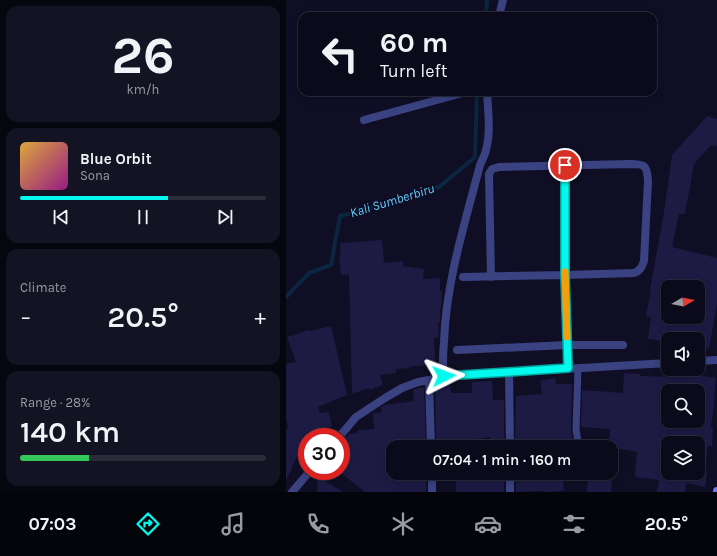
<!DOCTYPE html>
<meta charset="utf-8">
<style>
body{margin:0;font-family:Karla,sans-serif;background:#141324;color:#f1f3f6;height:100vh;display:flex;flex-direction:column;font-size:15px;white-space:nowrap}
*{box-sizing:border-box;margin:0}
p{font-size:13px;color:#9a9aa3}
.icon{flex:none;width:22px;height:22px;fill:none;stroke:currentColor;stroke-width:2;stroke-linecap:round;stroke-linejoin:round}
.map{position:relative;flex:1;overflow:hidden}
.drawer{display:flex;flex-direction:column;gap:6px;padding:6px;background:#06060f;width:286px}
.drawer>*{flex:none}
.hud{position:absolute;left:12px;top:12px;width:359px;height:84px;border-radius:12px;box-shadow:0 2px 10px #0003,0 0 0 1px #2b2b3a;background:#0b0a1b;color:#f1f3f6;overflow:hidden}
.needle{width:26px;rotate:81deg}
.fabs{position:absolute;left:375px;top:280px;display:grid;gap:8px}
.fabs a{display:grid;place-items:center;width:44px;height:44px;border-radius:8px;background:#0b0a1b;box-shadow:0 2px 10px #0003,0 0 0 1px #2b2b3a;font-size:20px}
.speed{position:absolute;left:12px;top:428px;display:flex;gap:8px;font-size:20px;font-weight:700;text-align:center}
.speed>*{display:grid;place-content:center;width:52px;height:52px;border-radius:50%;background:#0b0a1b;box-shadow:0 2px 10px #0003,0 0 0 1px #2b2b3a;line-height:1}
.speed .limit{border:6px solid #d22;background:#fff;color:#111}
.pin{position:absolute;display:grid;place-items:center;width:34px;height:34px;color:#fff;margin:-17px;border:2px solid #fff;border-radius:50%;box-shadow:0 1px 4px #0007}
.me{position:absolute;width:44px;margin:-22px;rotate:87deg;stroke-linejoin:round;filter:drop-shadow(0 0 3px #0008)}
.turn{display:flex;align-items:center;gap:14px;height:84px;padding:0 16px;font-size:18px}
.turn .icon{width:52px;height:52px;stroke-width:2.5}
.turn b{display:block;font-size:28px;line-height:34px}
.big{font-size:30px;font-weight:600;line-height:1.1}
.drawer .widget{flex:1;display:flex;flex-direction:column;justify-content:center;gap:6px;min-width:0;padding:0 14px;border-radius:12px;background:#141324}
.drawer .dial{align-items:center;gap:0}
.dial b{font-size:52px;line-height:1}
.song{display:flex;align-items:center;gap:12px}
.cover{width:48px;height:48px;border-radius:6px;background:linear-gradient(135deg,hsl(40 70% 55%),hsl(310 70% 35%))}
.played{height:4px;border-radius:2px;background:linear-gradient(90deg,#03f9ed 60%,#2b2b3a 60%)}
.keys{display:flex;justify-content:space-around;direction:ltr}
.heat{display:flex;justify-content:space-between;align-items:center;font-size:22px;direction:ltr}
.charge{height:6px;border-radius:3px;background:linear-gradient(90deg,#34c759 28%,#2b2b3a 0)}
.trip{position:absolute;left:100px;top:440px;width:232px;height:40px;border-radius:12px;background:#0b0a1b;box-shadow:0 2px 10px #0003,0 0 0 1px #2b2b3a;font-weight:600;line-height:40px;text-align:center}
.menu{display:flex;height:64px;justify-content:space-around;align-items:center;background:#04040b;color:#9a9aa3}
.menu .icon{width:28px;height:28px}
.menu .on{color:#03f9ed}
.menu b{font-size:18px;color:#f1f3f6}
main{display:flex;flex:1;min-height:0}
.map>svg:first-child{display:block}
</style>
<main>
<section class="drawer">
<div class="widget dial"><b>26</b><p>km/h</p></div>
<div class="widget">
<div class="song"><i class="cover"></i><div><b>Blue Orbit</b><p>Sona</p></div></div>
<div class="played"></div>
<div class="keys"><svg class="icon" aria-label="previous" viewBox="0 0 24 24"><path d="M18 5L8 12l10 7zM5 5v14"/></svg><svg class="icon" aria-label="pause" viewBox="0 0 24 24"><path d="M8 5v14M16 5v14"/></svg><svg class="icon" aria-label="next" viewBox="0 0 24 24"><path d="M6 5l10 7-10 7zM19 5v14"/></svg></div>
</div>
<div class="widget"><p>Climate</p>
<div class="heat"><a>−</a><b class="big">20.5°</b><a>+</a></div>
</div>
<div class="widget"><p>Range · 28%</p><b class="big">140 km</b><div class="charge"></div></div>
</section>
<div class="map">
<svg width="431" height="492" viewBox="0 0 431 492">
<rect width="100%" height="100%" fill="#0f0e24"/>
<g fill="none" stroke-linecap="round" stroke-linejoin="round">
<path stroke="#0a2641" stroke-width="4" d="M200,16L201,0
M0,297L23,273L45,265L54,216L96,205L153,187L189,157L191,92"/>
</g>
<path fill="#1d1b44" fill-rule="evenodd" d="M421,116L431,119V146L425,145L408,164L399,214H393L386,247L431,258V303L423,349L412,348V339H382V342L362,339L365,317L360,316L365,290H364L378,212L386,155ZM382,287H412V317H382Z
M96,240L98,263L117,261V266L138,269L137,279L154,278V291H156L155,308H154V323H152L153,337L148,338L149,364L123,367V368L110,369V373L94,375L97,385L83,390V388L66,394L63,274L55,275L53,255H55L54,243Z
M45,326L61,395L32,407L34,413L43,412L46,426L21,432V446L17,443L0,481V429L2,428L0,418V364L10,362L1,337L23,330L24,331Z
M338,373L354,374V376L398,377L399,373L430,378L428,398H429L425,427H427L426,446H422L419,471H412V443H382V473H421L419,487L400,483L399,492H371L373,480L349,477L351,452L323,447L324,429L295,427L296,390L337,393ZM382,391H413L412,421H382Z
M269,378L270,384H286L285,430L288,447H235V443L229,444L230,396L256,394L254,381Z
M206,381L207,400H218V445L205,446L204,437L193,439L150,441L149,386L164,385L165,393H186V382Z
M132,388H138L140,447H107V474H128V473H140V492H79L55,473V442L63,434L72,433V430L88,429L87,413L96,412L95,407L99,405L128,401L127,390Z
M218,473V492H170V477Z
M230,473H276L278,491L259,492H257L256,491L230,492Z
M302,473H327L325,492H301Z
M32,477L57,492H31Z"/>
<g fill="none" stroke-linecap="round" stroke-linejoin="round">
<path stroke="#3a4282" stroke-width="7" d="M292,368L290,430L293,447"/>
<path stroke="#3a4282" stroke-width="8" d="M213,16L217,0
M191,92H201
M78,120L180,92
M279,165V275L282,368
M177,277L279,275L348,273C354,271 356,267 358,261L362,181C361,165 359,164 344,164L213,167L206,169L203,174L205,277
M171,350L281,345H337
M412,361L431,360
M223,372L224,447
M158,376C156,364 157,353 158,342C160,282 179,223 194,165C196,160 199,155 200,150C205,131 202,111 201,92
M143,380L145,447
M53,437L70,417L99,398L116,388L132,382L143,380L158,376L382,363
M146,473V492
M224,473V492
M6,492L24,471"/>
<path stroke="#6a7cfd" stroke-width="8" d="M431,492V491"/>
</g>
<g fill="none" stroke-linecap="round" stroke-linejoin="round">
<defs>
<path id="route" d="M158,376L223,372L282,368L279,275V165"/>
</defs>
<use href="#route" stroke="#02a29a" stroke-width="10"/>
<use href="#route" stroke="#03f9ed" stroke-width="7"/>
<path stroke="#f59e0b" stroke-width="7" d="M279,272L281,337"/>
</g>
<g text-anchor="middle" stroke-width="4" stroke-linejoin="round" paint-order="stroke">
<g font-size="13" font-style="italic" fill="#61ccfd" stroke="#0f0e24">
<text transform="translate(106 200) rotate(-17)" y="5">Kali Sumberbiru</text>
</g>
</g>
</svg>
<div class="fabs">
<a><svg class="needle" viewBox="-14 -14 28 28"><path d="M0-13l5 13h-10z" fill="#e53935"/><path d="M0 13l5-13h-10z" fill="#9a9aa3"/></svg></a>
<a><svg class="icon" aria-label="sound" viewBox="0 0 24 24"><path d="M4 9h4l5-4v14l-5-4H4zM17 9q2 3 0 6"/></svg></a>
<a><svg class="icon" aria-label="search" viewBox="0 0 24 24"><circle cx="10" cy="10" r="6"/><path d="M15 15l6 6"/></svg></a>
<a><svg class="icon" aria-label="layers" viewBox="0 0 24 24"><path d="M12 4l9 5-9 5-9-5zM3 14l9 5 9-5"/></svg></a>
</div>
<div class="speed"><div class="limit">30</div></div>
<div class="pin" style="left:279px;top:165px;background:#d93025"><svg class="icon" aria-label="arrive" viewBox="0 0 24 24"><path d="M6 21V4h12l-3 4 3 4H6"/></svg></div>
<svg class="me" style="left:158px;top:376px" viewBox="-20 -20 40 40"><path d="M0-17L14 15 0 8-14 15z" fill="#03f9ed" stroke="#fff" stroke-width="4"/></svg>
<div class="trip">07:04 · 1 min · 160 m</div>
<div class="hud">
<div class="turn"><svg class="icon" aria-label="left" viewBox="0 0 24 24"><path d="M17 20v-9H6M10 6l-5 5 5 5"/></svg><div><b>60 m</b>Turn left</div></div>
</div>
</div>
</main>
<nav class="menu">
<b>07:03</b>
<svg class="icon on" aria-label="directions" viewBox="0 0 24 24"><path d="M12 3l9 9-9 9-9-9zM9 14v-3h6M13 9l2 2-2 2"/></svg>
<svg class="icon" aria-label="music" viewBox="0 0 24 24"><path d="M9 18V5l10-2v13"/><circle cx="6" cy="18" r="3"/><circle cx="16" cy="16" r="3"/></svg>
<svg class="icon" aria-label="phone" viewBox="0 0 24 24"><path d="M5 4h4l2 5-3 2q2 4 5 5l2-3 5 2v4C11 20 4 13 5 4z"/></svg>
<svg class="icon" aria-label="climate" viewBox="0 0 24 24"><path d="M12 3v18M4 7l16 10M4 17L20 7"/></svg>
<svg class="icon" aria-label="car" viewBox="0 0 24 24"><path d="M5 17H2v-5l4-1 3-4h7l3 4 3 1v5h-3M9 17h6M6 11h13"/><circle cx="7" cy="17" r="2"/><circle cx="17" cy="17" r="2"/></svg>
<svg class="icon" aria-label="filters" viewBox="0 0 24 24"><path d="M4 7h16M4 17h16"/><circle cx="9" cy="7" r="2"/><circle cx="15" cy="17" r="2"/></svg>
<b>20.5°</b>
</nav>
